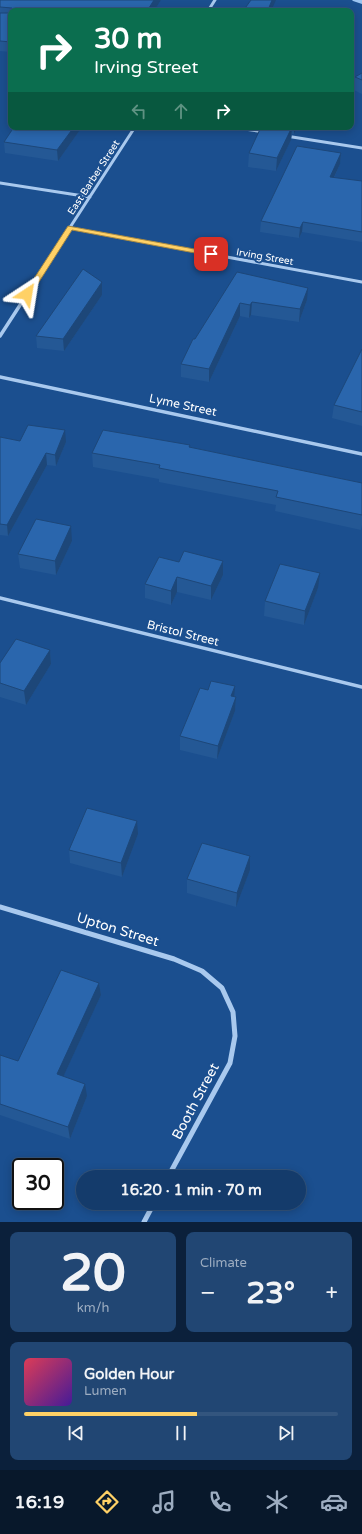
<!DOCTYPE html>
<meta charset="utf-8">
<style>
body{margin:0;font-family:"Varela Round",sans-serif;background:#214673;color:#f1f3f6;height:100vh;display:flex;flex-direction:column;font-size:15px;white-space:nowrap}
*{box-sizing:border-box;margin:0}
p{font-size:13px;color:#9dadc1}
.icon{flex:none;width:22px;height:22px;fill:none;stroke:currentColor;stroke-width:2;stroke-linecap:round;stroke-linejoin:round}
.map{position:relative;height:1222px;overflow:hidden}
.side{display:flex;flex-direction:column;gap:10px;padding:10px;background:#0b203b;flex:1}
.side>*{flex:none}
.top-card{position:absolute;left:8px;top:8px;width:346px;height:122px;border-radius:8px;box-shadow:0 2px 10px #0003,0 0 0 1px #33557e;background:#0b6e4f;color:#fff;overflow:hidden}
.speed{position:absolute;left:12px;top:1158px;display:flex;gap:8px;font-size:20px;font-weight:700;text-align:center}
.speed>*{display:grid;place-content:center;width:52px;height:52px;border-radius:50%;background:#143b6b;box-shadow:0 2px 10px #0003,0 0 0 1px #33557e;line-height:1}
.speed .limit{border:2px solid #111;border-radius:6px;background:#fff;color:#111}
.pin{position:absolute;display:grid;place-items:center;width:34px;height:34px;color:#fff;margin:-17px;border-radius:8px;box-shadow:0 2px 6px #0006}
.me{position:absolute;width:44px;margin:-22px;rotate:33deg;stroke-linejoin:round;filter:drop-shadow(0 0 3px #0008)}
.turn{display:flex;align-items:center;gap:14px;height:84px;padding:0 20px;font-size:18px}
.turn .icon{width:52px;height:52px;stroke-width:2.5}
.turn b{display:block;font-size:28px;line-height:34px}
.lanes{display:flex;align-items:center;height:38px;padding:0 20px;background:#0003;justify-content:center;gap:20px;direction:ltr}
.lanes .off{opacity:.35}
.big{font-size:30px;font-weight:700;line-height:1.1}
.side .widget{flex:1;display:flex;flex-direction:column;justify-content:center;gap:6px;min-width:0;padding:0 14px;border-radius:8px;background:#214673}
.side .dial{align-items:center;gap:0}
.dial b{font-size:52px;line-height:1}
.song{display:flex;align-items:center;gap:12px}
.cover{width:48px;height:48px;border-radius:6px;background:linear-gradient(135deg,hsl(350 70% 55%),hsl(260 70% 35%))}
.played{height:4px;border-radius:2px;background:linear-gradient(90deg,#ffd166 55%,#33557e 55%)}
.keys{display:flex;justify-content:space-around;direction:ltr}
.heat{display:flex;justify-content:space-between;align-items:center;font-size:22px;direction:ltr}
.side .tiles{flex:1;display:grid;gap:10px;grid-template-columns:1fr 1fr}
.widget:last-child{grid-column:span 2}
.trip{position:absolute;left:76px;top:1170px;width:230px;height:40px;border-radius:20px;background:#143b6b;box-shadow:0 2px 10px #0003,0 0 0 1px #33557e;font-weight:700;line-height:40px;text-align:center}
.tabs{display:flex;height:64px;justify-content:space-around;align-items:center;background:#08182b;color:#9dadc1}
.tabs .icon{width:28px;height:28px}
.tabs .on{color:#ffd166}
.tabs b{font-size:18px;color:#f1f3f6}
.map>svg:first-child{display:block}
</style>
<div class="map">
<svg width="362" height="1222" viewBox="0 0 362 1222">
<rect width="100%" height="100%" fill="#1b4f8f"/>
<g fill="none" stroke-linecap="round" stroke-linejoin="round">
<path fill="#9cc4f0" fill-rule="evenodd" d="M352,0H362V4L353,1Z"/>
<path stroke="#a9c9ee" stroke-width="3" d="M208,11L215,0
M232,127L264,132
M286,136L362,148
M0,183L90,197
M70,228L362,282
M23,300L135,127"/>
<path stroke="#a9c9ee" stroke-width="3.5" d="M0,336L24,299
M0,377L362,454
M0,598L362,687"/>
<path stroke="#a9c9ee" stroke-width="5" d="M0,907L174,959L202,971L222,988L233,1012L235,1036L230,1063L168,1177
M144,1222L154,1203"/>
</g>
<path fill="#245895" d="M0,0H161L154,11H11V52L0,51Z
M362,73V94L354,90L355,77Z
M14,127H82L58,161L5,153L4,142Z
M83,127H94L93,128Z
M261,127H297L294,134H292L291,140L276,171L248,167L249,153Z
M341,153L340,164L334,178L362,181V242L302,232L299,238L260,232L261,221Z
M237,272L307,300L299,322L251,315L249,318L240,316L209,382L181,377V364Z
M102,282V295L64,351L37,348L36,336Z
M362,349V426L332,418L334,405Z
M0,437L20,441L66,442L56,466L47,465L8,536L0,535Z
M190,445V447L362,483V525L361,530L275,511L276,505L159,482V479L93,467L92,453Z
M72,541L56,575L20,568L18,554Z
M223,561V575L211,600L177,592L171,605L145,598V584L179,562Z
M318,588L304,625L264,616L265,601Z
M50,650L51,664L26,705L0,697V663Z
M235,697H236L235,711L217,759L180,750V736Z
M138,834L122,877L70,863L69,850Z
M250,856V870L236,907L187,893V879Z
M99,983L101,995L63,1077L87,1096L70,1139L0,1115V1055L18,1061Z"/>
<path fill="#1d4779" d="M154,0H161L154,11H147Z
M272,0H276L271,11H268Z
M74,127H82L58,161L57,150Z
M292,127L291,140L276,171L277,158Z
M294,127H297L294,134Z
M341,153L340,164L329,188L330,177Z
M303,222L302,232L299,238L300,228Z
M102,282V295L64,351L63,339Z
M308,288L307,300L299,322L300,309Z
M252,302L251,315L249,318L250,305Z
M240,303V316L209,382V369Z
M65,430L66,442L56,466L55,455Z
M46,453L47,465L8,536L7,525Z
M71,526L72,541L56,575L55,561Z
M223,561V575L211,600V586Z
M320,573L318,588L304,625L305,611Z
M177,577V592L171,605V591Z
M50,650L51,664L26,705L24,691Z
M235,686L234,700L231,696Z
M236,697L235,711L217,759L218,746Z
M137,821L138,834L122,877L121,863Z
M250,856V870L236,907L237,893Z
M99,983L101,995L59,1086L57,1074Z
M85,1084L87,1096L70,1139L68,1127Z"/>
<path fill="#2a66ad" stroke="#1d4779" d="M0,0H154L147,11H13L12,8L0,7Z
M251,0H272L268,10L277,11H243Z
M0,13H11V42L0,41Z
M362,73V80L355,77Z
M14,127H74L57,150L4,142Z
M261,127H292L277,158L249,153Z
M297,146L341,153L330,177L362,181V232L303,222L300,228L261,221Z
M83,269L102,282L63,339L36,336Z
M237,272L308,288L300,309L252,302L250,305L240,303L209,369L181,364L193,339H195Z
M362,349V412L334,405Z
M28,425L65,430L55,455L46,453L7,525L0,524V437L20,441Z
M103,430L190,445L189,447L362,483V515L276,497L278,491L159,468L160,465L92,453Z
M36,519L71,526L55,561L18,554Z
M184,551L223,561L211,586L177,577L171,591L145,584L159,557L179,562Z
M280,564L320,573L305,611L265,601Z
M16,639L50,650L24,691L0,683V663Z
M211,681L235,686L231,696L236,697L218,746L180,736L200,688L208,690Z
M87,808L137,821L121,863L69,850Z
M202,843L250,856L237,893L187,879Z
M61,970L99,983L57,1074L85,1084L68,1127L0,1104V1055L18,1061Z"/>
<path fill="#ffd166" stroke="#a68842" d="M68,226L211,252L214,254L211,256L72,230L30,296H25L24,294Z"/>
<g text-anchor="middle" stroke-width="4" stroke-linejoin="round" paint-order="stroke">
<g font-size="10" fill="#fff" stroke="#1b4f8f">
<text transform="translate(93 177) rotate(-57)" y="4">East Barber Street</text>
<text transform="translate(265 256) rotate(10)" y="4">Irving Street</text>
</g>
<g font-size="12" fill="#fff" stroke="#1b4f8f">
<text transform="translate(183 405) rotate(12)" y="4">Lyme Street</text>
<text transform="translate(183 633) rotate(14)" y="4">Bristol Street</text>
</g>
<g font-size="14" fill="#fff" stroke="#1b4f8f">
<text transform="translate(118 929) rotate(17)" y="5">Upton Street</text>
<text transform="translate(195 1101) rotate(-62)" y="5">Booth Street</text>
</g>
</g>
</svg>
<div class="speed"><div class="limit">30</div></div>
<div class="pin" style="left:211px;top:254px;background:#d93025"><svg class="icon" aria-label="arrive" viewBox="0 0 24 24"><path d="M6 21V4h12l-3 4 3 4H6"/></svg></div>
<svg class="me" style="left:27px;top:294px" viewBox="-20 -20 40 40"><path d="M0-17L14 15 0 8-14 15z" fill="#ffd166" stroke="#fff" stroke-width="4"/></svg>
<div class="trip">16:20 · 1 min · 70 m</div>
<div class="top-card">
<div class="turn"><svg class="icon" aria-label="right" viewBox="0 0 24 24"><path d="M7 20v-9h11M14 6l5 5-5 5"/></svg><div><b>30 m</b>Irving Street</div></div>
<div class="lanes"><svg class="icon off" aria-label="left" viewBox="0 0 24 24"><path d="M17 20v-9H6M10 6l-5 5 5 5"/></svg><svg class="icon off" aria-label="ahead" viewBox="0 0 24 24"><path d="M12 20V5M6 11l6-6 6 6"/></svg><svg class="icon" aria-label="right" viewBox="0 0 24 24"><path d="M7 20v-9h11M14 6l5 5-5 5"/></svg></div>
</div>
</div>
<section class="side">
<div class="tiles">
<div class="widget dial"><b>20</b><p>km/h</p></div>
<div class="widget"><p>Climate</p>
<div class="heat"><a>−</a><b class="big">23°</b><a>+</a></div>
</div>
<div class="widget">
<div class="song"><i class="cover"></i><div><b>Golden Hour</b><p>Lumen</p></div></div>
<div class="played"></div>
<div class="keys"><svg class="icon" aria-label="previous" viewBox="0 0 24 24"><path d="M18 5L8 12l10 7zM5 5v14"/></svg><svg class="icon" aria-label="pause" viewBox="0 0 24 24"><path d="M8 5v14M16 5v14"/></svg><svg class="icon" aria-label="next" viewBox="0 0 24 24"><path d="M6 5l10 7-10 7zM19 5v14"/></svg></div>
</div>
</div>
</section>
<nav class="tabs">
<b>16:19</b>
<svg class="icon on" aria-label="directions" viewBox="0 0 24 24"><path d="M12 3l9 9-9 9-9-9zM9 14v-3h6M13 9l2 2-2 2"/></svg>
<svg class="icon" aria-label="music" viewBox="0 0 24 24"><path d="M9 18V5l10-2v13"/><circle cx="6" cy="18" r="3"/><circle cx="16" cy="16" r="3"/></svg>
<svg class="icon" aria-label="phone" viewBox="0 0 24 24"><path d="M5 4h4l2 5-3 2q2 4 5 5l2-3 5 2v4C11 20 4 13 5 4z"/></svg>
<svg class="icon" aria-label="climate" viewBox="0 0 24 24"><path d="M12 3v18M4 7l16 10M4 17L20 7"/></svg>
<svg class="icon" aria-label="car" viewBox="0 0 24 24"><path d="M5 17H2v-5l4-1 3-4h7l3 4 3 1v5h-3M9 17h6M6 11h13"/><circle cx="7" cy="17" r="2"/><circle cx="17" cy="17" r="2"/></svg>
</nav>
